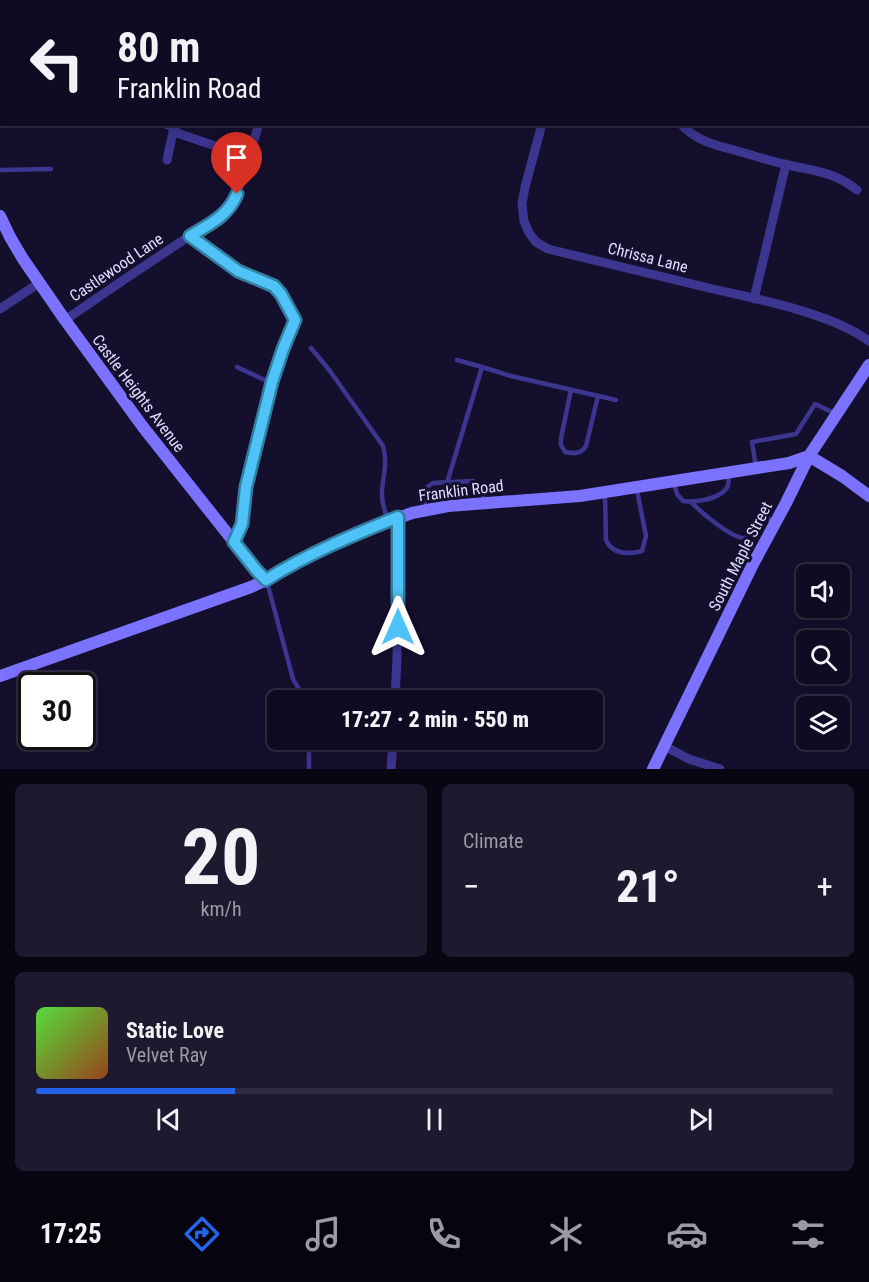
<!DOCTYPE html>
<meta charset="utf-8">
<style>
body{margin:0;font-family:"Roboto Condensed",sans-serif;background:#1e192f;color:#f1f3f6;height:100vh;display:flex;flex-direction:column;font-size:22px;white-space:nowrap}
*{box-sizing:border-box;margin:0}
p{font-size:20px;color:#9c9ba5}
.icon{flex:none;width:33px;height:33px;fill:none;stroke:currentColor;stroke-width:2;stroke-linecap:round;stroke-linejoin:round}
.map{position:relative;height:769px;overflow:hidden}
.sheet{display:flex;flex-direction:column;gap:15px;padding:15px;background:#090613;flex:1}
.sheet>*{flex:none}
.guide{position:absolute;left:0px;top:0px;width:870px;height:126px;box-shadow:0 3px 15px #0003,0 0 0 2px #302b40;background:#100b22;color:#f1f3f6;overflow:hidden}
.buttons{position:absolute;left:796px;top:564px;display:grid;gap:12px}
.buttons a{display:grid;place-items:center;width:54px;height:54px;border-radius:9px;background:#100b22;box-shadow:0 3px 15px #0003,0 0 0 2px #302b40;font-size:30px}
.speed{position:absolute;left:18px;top:672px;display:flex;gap:12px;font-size:30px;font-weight:700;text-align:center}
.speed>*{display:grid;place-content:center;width:78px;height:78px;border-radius:50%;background:#100b22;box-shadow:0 3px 15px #0003,0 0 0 2px #302b40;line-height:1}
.speed .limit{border:3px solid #111;border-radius:9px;background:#fff;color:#111}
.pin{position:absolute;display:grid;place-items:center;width:51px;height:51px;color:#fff;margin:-62px -26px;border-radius:50% 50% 50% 0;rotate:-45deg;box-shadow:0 0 6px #0007}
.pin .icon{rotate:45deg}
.me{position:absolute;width:66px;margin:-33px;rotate:0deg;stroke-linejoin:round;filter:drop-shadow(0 0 4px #0008)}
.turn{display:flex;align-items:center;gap:21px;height:126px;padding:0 18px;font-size:27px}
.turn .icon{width:78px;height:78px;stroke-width:2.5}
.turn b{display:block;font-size:42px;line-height:51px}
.big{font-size:45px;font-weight:800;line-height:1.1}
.sheet .tile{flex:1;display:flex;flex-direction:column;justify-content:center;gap:9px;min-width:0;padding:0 21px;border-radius:9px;background:#1e192f}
.sheet .dial{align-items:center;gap:0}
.dial b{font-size:78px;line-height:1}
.song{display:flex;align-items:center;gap:18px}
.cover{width:72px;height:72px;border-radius:9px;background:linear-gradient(135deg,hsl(110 70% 55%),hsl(20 70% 35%))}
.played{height:6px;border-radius:3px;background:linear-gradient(90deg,#2563eb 25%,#302b40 25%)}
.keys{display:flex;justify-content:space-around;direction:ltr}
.heat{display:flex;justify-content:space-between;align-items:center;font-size:33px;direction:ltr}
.sheet .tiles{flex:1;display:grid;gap:15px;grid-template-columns:1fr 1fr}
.tile:last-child{grid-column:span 2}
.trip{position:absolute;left:267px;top:690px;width:336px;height:60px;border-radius:9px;background:#100b22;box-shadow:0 3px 15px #0003,0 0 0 2px #302b40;font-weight:800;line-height:60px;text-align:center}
.menu{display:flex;height:96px;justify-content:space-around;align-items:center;background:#06040e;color:#9c9ba5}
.menu .icon{width:42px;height:42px}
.menu .on{color:#2563eb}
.menu b{font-size:27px;color:#f1f3f6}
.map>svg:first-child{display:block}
</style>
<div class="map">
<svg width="869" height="769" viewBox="0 0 869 769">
<rect width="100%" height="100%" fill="#150f2e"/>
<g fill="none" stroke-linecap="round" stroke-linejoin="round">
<path stroke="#3c3691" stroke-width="4.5" d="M283,2H296
M0,19L2,20
M0,170L51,169
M190,236L238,271L274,286L281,294L295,320L283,349L272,382H269L237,367
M311,348L330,371L383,446C388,464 383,474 382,491C381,501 385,512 388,521
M457,360L482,367
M571,390L561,438V445L565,452C574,454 581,454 586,446L598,396
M756,467L752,442L796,434L815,404L834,413
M447,483L482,367L511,376L616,400
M674,483L677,494L683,501C695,503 718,499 726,489C729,485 729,479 728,474
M605,494L606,540C612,554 628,555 642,551L646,536L637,490
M692,503C702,513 733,540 747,538L762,517L765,516L773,522
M426,510L425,493L427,487L433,483L473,481L479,484L482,490L484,503
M235,539L241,524L246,487L272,382
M267,582L293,679L305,700
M309,769V740"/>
<path stroke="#3c3691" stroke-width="9" d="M269,0V2
M690,0V2
M576,2L577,0
M165,124L174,127L177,133L248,157
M542,124L525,187L522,204L524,221L529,233L536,242L548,249C603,262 658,276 713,289C761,300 830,313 869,341
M681,124C695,140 714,145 734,150C752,155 770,161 788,165C815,171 834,172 857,190
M167,160L174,127
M754,299L786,164
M0,309L39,283
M65,320L122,281L227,211L233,204L237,194L259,124
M395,700L397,657L398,517
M664,746L689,759L720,769
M391,769L393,740"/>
<path stroke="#7b73ff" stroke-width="12" d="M23,2V0
M0,83L2,77
M0,216L10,237L23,259L65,320L143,427L257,571L266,580
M0,676L251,587L266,580L290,565L305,559L356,533L412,513L448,506L580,496L789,463L809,456L842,476L869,496
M653,769L752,566L786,503L809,456L869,365"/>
</g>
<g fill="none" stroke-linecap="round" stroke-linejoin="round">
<defs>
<path id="route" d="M237,194C228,216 210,224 190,236L238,271L274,286L281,294L295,320L283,349L272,382L246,487L242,524L234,542L257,571L266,580C307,554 353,535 398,517V627"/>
</defs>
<use href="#route" stroke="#337fa1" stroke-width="15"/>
<use href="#route" stroke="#4fc3f7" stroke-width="10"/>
</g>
<g text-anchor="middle" stroke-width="6" stroke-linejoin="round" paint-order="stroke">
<g font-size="16" fill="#e1dcff" stroke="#150f2e">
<text transform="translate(648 257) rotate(14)" y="6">Chrissa Lane</text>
<text transform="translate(116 267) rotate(-34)" y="6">Castlewood Lane</text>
<text transform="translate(139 393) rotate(53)" y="6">Castle Heights Avenue</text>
<text transform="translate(461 490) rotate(-7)" y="6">Franklin Road</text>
<text transform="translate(740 556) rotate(-63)" y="6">South Maple Street</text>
</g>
</g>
</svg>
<div class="buttons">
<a><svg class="icon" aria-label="sound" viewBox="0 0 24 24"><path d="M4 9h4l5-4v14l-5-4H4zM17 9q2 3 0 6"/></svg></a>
<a><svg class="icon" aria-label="search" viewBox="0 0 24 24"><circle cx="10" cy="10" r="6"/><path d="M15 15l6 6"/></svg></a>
<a><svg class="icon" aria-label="layers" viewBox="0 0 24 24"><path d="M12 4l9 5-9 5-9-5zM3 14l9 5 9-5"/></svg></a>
</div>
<div class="speed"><div class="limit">30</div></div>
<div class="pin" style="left:237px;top:194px;background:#d93025"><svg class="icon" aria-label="arrive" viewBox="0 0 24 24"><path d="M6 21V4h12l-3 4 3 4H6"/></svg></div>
<svg class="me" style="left:398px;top:627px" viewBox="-20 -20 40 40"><path d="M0-17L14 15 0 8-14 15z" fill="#4fc3f7" stroke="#fff" stroke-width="4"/></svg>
<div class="trip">17:27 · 2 min · 550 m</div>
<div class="guide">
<div class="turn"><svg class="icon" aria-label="left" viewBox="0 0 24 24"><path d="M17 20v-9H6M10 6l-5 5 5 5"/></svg><div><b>80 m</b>Franklin Road</div></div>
</div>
</div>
<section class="sheet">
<div class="tiles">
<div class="tile dial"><b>20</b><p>km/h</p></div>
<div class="tile"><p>Climate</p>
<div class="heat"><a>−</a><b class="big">21°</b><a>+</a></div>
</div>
<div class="tile">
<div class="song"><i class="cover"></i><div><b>Static Love</b><p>Velvet Ray</p></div></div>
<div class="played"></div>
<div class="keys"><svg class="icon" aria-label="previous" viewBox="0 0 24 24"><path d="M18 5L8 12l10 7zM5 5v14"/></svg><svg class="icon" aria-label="pause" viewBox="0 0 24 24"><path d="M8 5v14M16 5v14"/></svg><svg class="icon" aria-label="next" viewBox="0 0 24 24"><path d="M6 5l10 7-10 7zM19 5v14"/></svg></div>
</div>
</div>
</section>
<nav class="menu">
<b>17:25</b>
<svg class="icon on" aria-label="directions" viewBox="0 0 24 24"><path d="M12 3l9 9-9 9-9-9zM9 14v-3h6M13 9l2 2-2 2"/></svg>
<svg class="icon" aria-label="music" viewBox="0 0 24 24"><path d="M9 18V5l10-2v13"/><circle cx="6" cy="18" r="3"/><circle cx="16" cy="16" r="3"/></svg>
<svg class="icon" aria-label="phone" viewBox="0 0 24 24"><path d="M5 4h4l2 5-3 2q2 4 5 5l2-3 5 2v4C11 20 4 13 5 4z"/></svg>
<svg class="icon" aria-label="climate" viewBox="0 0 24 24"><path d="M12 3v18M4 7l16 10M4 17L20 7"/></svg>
<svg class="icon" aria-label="car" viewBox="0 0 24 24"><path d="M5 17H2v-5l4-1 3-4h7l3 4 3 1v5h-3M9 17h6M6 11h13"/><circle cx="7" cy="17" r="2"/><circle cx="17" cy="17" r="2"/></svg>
<svg class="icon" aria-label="filters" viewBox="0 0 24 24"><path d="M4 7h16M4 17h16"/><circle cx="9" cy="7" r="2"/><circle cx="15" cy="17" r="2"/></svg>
</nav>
